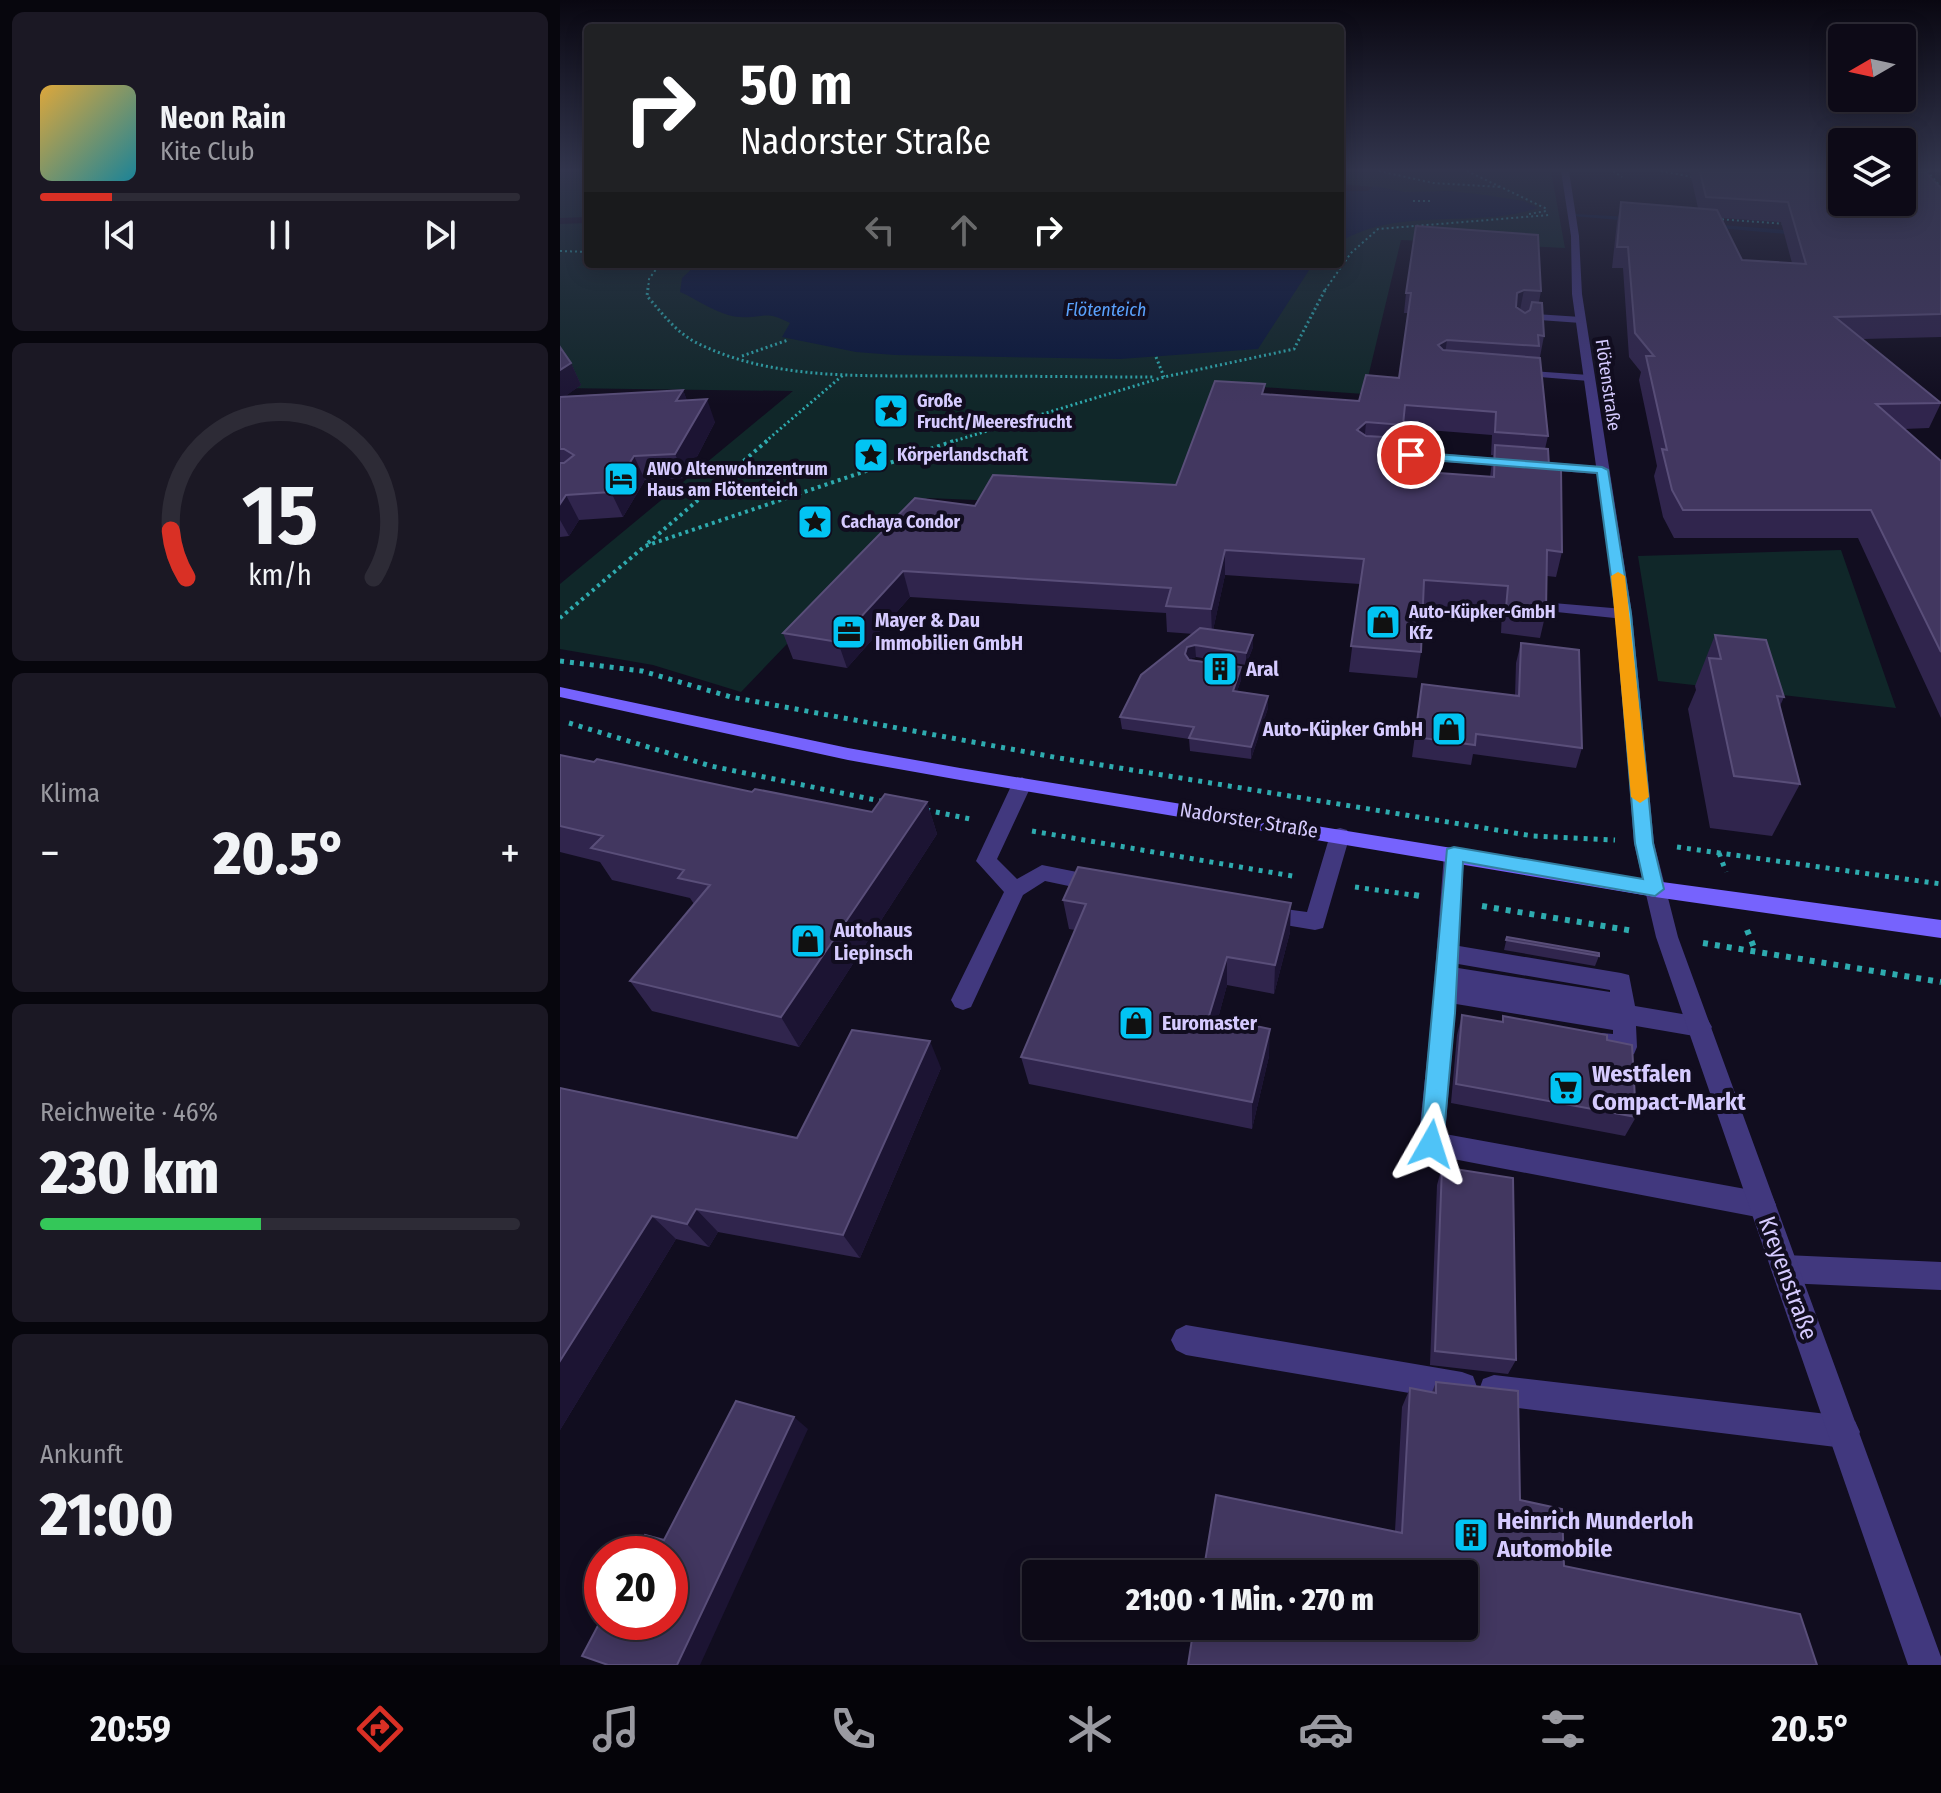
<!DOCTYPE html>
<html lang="de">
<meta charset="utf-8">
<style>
body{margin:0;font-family:"Fira Sans Condensed",sans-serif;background:#1b1824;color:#f1f3f6;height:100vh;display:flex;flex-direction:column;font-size:30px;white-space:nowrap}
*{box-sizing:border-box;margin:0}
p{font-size:26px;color:#9a9aa1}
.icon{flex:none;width:44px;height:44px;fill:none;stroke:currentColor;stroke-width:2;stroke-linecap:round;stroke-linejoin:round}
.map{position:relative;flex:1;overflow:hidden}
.side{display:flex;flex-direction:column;gap:12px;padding:12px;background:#07060d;width:560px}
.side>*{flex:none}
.hud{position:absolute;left:24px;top:24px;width:760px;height:244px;border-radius:8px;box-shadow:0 4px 20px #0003,0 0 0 2px #2d2b36;background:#202124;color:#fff;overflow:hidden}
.needle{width:52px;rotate:261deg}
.controls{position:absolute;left:1268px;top:24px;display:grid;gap:16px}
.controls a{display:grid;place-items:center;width:88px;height:88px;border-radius:8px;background:#0d0a17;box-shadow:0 4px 20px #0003,0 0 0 2px #2d2b36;font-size:40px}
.speed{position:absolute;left:24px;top:1536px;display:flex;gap:16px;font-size:40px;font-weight:700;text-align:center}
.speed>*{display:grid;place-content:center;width:104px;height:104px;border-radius:50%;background:#0d0a17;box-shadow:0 4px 20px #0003,0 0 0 2px #2d2b36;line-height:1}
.speed .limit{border:12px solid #d22;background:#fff;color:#111}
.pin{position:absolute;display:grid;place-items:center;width:68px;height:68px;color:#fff;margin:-34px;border:4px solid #fff;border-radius:50%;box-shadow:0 2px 8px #0007}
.me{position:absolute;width:88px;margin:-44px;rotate:6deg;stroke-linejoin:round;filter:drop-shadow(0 0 6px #0008)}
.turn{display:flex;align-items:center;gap:28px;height:168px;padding:0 24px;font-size:36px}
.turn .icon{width:104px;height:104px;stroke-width:2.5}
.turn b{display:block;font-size:56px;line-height:68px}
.lanes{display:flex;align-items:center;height:76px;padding:0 24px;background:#0003;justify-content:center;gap:40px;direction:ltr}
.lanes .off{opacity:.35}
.big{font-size:60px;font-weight:800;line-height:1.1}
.side .tile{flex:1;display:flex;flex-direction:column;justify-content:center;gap:12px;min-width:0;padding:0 28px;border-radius:12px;background:#1b1824}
.side .dial{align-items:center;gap:0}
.dial svg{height:208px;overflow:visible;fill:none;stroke:#2d2b36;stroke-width:7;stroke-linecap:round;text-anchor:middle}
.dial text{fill:#f1f3f6;stroke:none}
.song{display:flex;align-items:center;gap:24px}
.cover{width:96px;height:96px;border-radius:12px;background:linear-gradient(135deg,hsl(40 70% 55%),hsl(190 70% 35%))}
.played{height:8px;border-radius:4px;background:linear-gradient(90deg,#d93025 15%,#2d2b36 15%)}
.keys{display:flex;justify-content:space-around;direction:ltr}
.heat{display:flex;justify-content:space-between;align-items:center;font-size:44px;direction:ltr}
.charge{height:12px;border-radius:6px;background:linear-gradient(90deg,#34c759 46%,#2d2b36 0)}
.trip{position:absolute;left:462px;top:1560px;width:456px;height:80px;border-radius:8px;background:#0d0a17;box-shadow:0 4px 20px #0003,0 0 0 2px #2d2b36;font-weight:800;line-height:80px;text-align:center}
.tab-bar{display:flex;height:128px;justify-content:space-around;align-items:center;background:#050409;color:#9a9aa1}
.tab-bar .icon{width:56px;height:56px}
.tab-bar .on{color:#d93025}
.tab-bar b{font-size:36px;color:#f1f3f6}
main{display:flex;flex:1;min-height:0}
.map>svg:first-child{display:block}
</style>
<main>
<section class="side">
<div class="tile">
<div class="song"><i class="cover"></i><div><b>Neon Rain</b><p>Kite Club</p></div></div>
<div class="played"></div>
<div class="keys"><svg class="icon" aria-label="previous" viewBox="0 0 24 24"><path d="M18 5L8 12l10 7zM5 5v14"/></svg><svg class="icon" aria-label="pause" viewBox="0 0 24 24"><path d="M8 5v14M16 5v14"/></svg><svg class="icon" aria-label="next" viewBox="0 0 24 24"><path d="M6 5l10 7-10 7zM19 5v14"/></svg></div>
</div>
<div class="tile dial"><svg viewBox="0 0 100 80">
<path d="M14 69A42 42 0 1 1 86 69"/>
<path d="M14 69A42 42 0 0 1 8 51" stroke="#d93025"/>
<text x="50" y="56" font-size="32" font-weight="700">15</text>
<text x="50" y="72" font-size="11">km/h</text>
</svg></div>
<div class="tile"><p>Klima</p>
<div class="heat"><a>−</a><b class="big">20.5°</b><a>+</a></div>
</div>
<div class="tile"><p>Reichweite · 46%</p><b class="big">230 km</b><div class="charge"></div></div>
<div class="tile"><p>Ankunft</p><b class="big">21:00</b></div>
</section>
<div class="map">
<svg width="1381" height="1665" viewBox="0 0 1381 1665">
<rect width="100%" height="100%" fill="#110d1f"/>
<path fill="#102729" d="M28,171V217L0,218V171Z
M780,171H991L1005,248L841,240L804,394L659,384L618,508L367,498L181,692L93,665L0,649V584L233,391L0,388V224L28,223V264H780V191H808L813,187L780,184Z
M1281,550L1336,708L1098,681L1078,556Z"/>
<path fill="#09173b" d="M814,186L845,192L890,191L925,195L964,201L978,208C914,229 838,206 780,242V191H808Z
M137,264H753L698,349L560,359L335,355L296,352L222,337L230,323C204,309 203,319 180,317C159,316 139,300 120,292L122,278Z"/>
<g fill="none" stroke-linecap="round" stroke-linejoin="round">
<path fill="#09173b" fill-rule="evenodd" d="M1014,214L1071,217L1074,219L1071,221L1012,216Z
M1149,224L1238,231L1241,233L1238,235L1147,227Z"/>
<path stroke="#2eabaf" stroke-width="2" stroke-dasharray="2 3" stroke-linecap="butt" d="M819,171L873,183L941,187
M907,171L987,209
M1053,171L1062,177
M1101,171L1138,178
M1367,171L1381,187
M853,201H870
M969,214L986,211
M1157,219L1227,224
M0,251L28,252
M88,290L89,279L100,264
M765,290L791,253L818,229L989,215"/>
<path stroke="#2eabaf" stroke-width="3" stroke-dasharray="2 3" stroke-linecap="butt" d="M88,288L87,296C102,313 115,331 135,342C213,382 309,375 394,376C461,376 528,377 595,377
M182,356L228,340
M596,357L604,377
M205,442L283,375
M391,442L604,377L734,349L766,288"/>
<path stroke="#2eabaf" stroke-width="4" stroke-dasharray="3 4" stroke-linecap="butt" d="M88,543L208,440
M0,618L85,546L397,440"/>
<path stroke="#2eabaf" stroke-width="5" stroke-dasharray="4 6" stroke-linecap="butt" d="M0,661L82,671L171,697L499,758L973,836L1055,840
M9,723L151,766L325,802
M366,810L415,820
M472,831L738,877
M1117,847L1381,884
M1159,853L1166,872
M795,887L860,896"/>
<path stroke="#2eabaf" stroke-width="6" stroke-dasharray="5 7" stroke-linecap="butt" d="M854,895L860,896
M922,906L1074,931
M1187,930L1195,950
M1143,943L1381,982"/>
<path fill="#41387e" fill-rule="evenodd" d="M960,313L1021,317L1026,320L1021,323L965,319L960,323L955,320Z
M957,370L1029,375L1035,378L1029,381L953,375V371Z
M993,603L1064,609L1072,614L1064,619L987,611L985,608Z
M462,777L472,784L437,859L457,879L482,865L537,876L544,878L547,884L544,890L537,892L485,881L463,895L411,1007L403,1010L395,1007L391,1000L444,892L416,861L452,784Z
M780,828L787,830L790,835L763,928L755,930L695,920L692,914L695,908L703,906L747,912L770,835L773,830Z
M894,847L901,849L904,854L899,946L1061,973L1069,975L1075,1006L1140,1017L1148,1020L1152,1027L1148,1034L1140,1037L1076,1026L1077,1047L1074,1054L1065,1057L1034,1050L1030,1043L1034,1036L1042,1033L1053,1034V1030L896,1004L885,1134L1202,1192L1212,1196L1216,1205L1212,1214L1202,1218L862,1153L858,1144L872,1013L884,854L887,849ZM898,964L1050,990V992L898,968Z
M1225,1255L1381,1262V1290L1225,1283L1215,1279L1211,1269L1215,1259Z
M626,1325L902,1372L913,1376L917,1387L913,1398L902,1402L626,1355L616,1350L611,1340L616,1330Z
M934,1375L1284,1416L1295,1421L1300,1432L1295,1443L1284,1448L934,1405L923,1401L919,1390L923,1379Z"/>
<path fill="#41387e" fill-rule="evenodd" d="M1001,171H1009L1019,236L1022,294L1072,614L1094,843L1118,937L1381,1657V1665H1348L1096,937L1074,843L1056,614L1037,474L812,456L806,452L812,448L1036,466L1012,294L1011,236Z"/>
<path fill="#7663fd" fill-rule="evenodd" d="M0,687L288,748L400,768L1095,881L1381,920V938L1095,897L400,780L288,760L0,697Z"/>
</g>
<path fill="#30254d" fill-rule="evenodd" d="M1130,172H1282L1381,188V337L1303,339L1381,403L1369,428L1344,429L1381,461V718L1298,538H1114L1103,517L1094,476L1097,466L1079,380L1081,372L1069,357L1063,268H1052L1057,222L1061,202L1138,208ZM1161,218L1221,222L1232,263L1182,260Z
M856,226L981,291L979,302L984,336L980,357L977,358L988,436L985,449L989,466L1002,552L996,577L987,576L986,612L980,638L941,633L942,611L863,605L861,652L857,678L789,672L800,584L665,575L653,630L693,635V647L686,665L636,657L629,659L681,667V680L677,691L708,708L691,759L630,751L629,739L562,729L560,717L634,634L607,632L606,613L350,597L287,668L233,659L223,633L415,506L616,485L705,394L799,401L839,378L848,313H844L846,293ZM842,428L932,435L931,455H933L930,477L838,470Z
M0,347L11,363L21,385L5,396L123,390L127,401L155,422L126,478L85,480L63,517L19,520L9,536L0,537Z
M1155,635L1224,697L1220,706L1240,784L1212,836L1150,828L1128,709L1136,690L1135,686Z
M961,643L1022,748L1016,768L913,754L911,765L852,757L862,684L955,696L956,663Z
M0,755L192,792L312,812L367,802L377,834L239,1047L92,1011L70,981L134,904L130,898L52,880L40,862L0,852Z
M503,900L730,932L714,994L667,985L658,1018L709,1056L692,1129L469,1084L461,1057L515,930L509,929Z
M947,937L1039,956L1035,966L944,950Z
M902,1015L942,1022L943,1016L1047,1040L1076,1117L1065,1136L891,1103L897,1035Z
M381,1068L300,1258L158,1232L149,1247L116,1239L0,1430V1088L237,1138Z
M882,1167L956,1360L948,1374L870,1365L877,1185Z
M876,1382L960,1500L1004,1566L835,1531L842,1407L850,1388L872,1392Z"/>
<path fill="#1c1433" d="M964,290L960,310L953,313L957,293Z
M887,340L884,361L878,345Z
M11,363L21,385L0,400V370Z
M123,390L132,413L116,401Z
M147,399L155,422L126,478L115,454Z
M806,422L804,445L797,430Z
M74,456L85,480L63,517L51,492Z
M6,495L19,520L9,536L0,520V504Z
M665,550V575L652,635L651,609Z
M343,571L350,597L287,668L278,642Z
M693,635V647L686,665V653Z
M635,645L636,657L627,660L625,654L627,647Z
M681,667V680L673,703V691Z
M708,696V708L691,759V747Z
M367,802L377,834L239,1047L221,1017Z
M731,903L730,932L714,994L715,965Z
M667,957V985L651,1044L649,1016Z
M710,1029L709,1056L692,1129V1102Z
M370,1041L381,1068L300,1258L283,1235Z
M136,1209L158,1232L149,1247L127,1224Z
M92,1216L116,1239L0,1430V1361Z
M234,1417L248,1429L140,1665H117Z"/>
<path fill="#423760" stroke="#594e79" stroke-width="2" d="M1140,172H1282V202H1342V172H1365L1381,188V314L1275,317L1381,403L1316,404L1381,461V652L1311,510H1123L1112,490L1102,449L1107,450L1086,356H1094L1075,333L1068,247H1057L1061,202L1157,210L1182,260L1246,264L1228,202L1146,197Z
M856,226L978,235L981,291L964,290L957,293L956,307L965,313L970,310L972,302L982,303L984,336L978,335L979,346L887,340L878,345L883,350L980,358L988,436L935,432L936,412L845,405L843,425L806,422L797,430L806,436L841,438L838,470L934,477L935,445L988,449L989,466L1001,468L1002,552L987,550L986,612L946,608L948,586L864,580L861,652L791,646L804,559L665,550L651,609L606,606L611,588L343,571L278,642L223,633L355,498L415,506L433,475L616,485L655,381L705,384L702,394L799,401L806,375L839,378L851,293H846Z
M0,347L11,363L0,370Z
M123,390L116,401L147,399L115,454L74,456L51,492L6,495L0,504V463H4L14,455L4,449H0V397Z
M640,628L693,635L686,653L635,645L627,647L625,654L629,660L681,667L673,691L708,696L691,747L629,738L634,727L560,717L581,675Z
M1155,635L1206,640L1224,697L1217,696L1240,784L1174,776L1149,658L1161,659Z
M961,643L1019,650L1022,748L916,734L915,745L855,737L862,684L959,696Z
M0,755L34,762L37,759L192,792L195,789L312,812L325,794L367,802L221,1017L70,981L150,885L118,878L124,870L31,848L43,836L0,826Z
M518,867L731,903L715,965L667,957L649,1016L710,1029L692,1102L461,1057L526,904L503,900Z
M947,937L1039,953V956L946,940Z
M902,1015L943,1022V1016L1047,1035V1040L1072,1045L1076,1117L896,1084Z
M292,1030L370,1041L283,1235L136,1209L127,1224L92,1216L0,1361V1088L237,1138Z
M882,1167L953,1178L956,1360L875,1351Z
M876,1382L958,1391L960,1500L1002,1509L1004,1566L1240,1614L1257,1665H628L634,1626H904V1574H643L656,1495L842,1533L850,1388L876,1393Z
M176,1401L234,1417L117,1665H48L22,1656L42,1618V1622H110V1554H75L85,1535L104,1540Z"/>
<linearGradient id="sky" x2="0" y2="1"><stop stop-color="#090711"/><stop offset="0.42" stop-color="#32354d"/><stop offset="1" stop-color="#32354d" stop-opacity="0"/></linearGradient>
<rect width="1381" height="405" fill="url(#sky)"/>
<path fill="#4fc3f7" stroke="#337fa1" stroke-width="2" d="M851,452L1042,467L1048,470L1071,614L1093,843L1104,889L1095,896L903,862L895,1013L883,1144L880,1152L871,1155L863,1152L860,1144L887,849L894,847L1083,879L1075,843L1056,614L1037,473L846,458V453Z"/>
<path fill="#f59e0b" d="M1058,572L1065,576L1089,797L1080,803L1071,797L1051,576Z"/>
<defs>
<symbol id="sight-square" viewBox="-11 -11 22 22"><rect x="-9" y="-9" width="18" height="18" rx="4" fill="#02c4f3" stroke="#110d1f"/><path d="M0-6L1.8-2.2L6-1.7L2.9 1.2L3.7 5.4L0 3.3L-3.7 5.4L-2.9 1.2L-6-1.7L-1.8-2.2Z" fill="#111"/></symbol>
<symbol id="hotel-square" viewBox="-11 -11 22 22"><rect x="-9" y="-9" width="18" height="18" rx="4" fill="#02c4f3" stroke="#110d1f"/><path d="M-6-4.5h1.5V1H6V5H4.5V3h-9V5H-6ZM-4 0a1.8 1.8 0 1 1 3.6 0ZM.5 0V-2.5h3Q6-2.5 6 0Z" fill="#111"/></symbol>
<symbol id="shop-square" viewBox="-11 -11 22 22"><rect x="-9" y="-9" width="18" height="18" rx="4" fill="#02c4f3" stroke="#110d1f"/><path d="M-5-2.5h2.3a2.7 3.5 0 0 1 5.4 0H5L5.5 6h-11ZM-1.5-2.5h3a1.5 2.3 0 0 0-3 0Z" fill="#111"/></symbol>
<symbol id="office-square" viewBox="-11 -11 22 22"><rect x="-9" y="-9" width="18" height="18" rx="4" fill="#02c4f3" stroke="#110d1f"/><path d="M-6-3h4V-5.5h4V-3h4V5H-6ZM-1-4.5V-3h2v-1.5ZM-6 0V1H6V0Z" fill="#111"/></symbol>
<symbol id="building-square" viewBox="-11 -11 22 22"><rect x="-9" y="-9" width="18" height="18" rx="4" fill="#02c4f3" stroke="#110d1f"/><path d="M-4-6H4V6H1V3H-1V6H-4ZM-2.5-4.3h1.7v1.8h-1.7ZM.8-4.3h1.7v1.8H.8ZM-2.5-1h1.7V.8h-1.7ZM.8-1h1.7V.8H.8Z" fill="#111"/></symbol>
<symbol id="supermarket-square" viewBox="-11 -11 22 22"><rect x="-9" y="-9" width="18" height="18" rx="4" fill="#02c4f3" stroke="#110d1f"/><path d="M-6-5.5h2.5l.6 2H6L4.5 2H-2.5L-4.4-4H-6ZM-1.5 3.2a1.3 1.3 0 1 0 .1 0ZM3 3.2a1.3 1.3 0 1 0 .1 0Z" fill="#111"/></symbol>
</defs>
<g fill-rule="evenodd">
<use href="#sight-square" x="311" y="391" width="40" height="40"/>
<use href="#sight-square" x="291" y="435" width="40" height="40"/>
<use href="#hotel-square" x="41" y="459" width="40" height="40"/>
<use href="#sight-square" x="235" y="502" width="40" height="40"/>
<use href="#shop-square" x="803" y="602" width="40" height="40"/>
<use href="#office-square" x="269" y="612" width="40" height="40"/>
<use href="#building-square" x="640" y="649" width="40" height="40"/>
<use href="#shop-square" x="869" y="709" width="40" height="40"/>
<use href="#shop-square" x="228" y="921" width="40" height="40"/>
<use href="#shop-square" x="556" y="1003" width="40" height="40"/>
<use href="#supermarket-square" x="986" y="1068" width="40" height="40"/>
<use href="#building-square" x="891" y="1515" width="40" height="40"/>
</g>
<g text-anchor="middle" stroke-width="8" stroke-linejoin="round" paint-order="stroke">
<g font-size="18" font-style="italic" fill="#5aa2fd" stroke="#110d1f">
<text x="546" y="316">Flötenteich</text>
</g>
<g font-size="18" fill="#d6cbff" stroke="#110d1f">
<text transform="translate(1048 385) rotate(82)" y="6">Flötenstraße</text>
</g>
<g font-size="18" font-weight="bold" fill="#d6cbff" stroke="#110d1f" text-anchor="start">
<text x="357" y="407">Große<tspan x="357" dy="21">Frucht/Meeresfrucht</tspan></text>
<text x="337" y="461">Körperlandschaft</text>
<text x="87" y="475">AWO Altenwohnzentrum<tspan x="87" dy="21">Haus am Flötenteich</tspan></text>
<text x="281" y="528">Cachaya Condor</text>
<text x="849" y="618">Auto-Küpker-GmbH<tspan x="849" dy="21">Kfz</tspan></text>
</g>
<g font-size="20" font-weight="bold" fill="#d6cbff" stroke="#110d1f" text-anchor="start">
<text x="315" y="627">Mayer &amp; Dau<tspan x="315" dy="23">Immobilien GmbH</tspan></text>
<text x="686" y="676">Aral</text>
<text x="863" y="736" text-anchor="end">Auto-Küpker GmbH</text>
<text x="274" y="937">Autohaus<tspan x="274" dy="23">Liepinsch</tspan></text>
<text x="602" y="1030">Euromaster</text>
</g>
<g font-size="20" fill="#d6cbff" stroke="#110d1f">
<text transform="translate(689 820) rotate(9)" y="7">Nadorster Straße</text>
</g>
<g font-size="24" font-weight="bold" fill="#d6cbff" stroke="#110d1f" text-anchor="start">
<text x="1032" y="1082">Westfalen<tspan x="1032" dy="28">Compact-Markt</tspan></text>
<text x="937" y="1529">Heinrich Munderloh<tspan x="937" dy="28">Automobile</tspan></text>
</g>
<g font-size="24" fill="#d6cbff" stroke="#110d1f">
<text transform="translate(1228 1278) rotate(70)" y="8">Kreyenstraße</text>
</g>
</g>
</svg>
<div class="controls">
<a><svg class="needle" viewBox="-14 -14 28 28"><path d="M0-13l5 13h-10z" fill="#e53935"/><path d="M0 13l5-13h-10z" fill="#9a9aa1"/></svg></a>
<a><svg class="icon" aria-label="layers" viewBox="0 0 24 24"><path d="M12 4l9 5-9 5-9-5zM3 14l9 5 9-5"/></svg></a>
</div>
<div class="speed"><div class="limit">20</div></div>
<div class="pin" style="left:851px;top:455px;background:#d93025"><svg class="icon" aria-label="arrive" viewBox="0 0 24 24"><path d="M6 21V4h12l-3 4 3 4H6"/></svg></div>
<svg class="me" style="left:871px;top:1144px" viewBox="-20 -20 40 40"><path d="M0-17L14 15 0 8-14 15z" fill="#4fc3f7" stroke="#fff" stroke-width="4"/></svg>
<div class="trip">21:00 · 1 Min. · 270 m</div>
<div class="hud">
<div class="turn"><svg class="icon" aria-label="right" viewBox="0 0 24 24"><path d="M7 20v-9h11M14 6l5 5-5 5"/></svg><div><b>50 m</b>Nadorster Straße</div></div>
<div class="lanes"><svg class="icon off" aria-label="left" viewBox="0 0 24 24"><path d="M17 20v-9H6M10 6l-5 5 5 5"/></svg><svg class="icon off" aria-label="ahead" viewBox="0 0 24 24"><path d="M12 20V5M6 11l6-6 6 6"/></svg><svg class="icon" aria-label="right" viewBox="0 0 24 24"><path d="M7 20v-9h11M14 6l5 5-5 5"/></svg></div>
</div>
</div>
</main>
<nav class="tab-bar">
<b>20:59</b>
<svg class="icon on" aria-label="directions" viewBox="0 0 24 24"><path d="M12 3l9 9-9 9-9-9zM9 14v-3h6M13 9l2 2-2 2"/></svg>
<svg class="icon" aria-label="music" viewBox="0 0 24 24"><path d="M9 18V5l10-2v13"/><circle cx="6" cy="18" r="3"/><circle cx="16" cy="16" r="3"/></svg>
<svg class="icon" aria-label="phone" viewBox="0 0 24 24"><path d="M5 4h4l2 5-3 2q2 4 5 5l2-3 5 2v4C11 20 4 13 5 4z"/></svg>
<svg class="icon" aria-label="climate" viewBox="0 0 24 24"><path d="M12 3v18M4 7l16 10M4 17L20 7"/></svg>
<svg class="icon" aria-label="car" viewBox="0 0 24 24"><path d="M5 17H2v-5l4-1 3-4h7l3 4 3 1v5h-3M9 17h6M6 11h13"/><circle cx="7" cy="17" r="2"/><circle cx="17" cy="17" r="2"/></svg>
<svg class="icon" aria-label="filters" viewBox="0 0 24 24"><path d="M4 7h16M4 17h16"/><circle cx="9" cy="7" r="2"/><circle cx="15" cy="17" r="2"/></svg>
<b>20.5°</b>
</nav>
